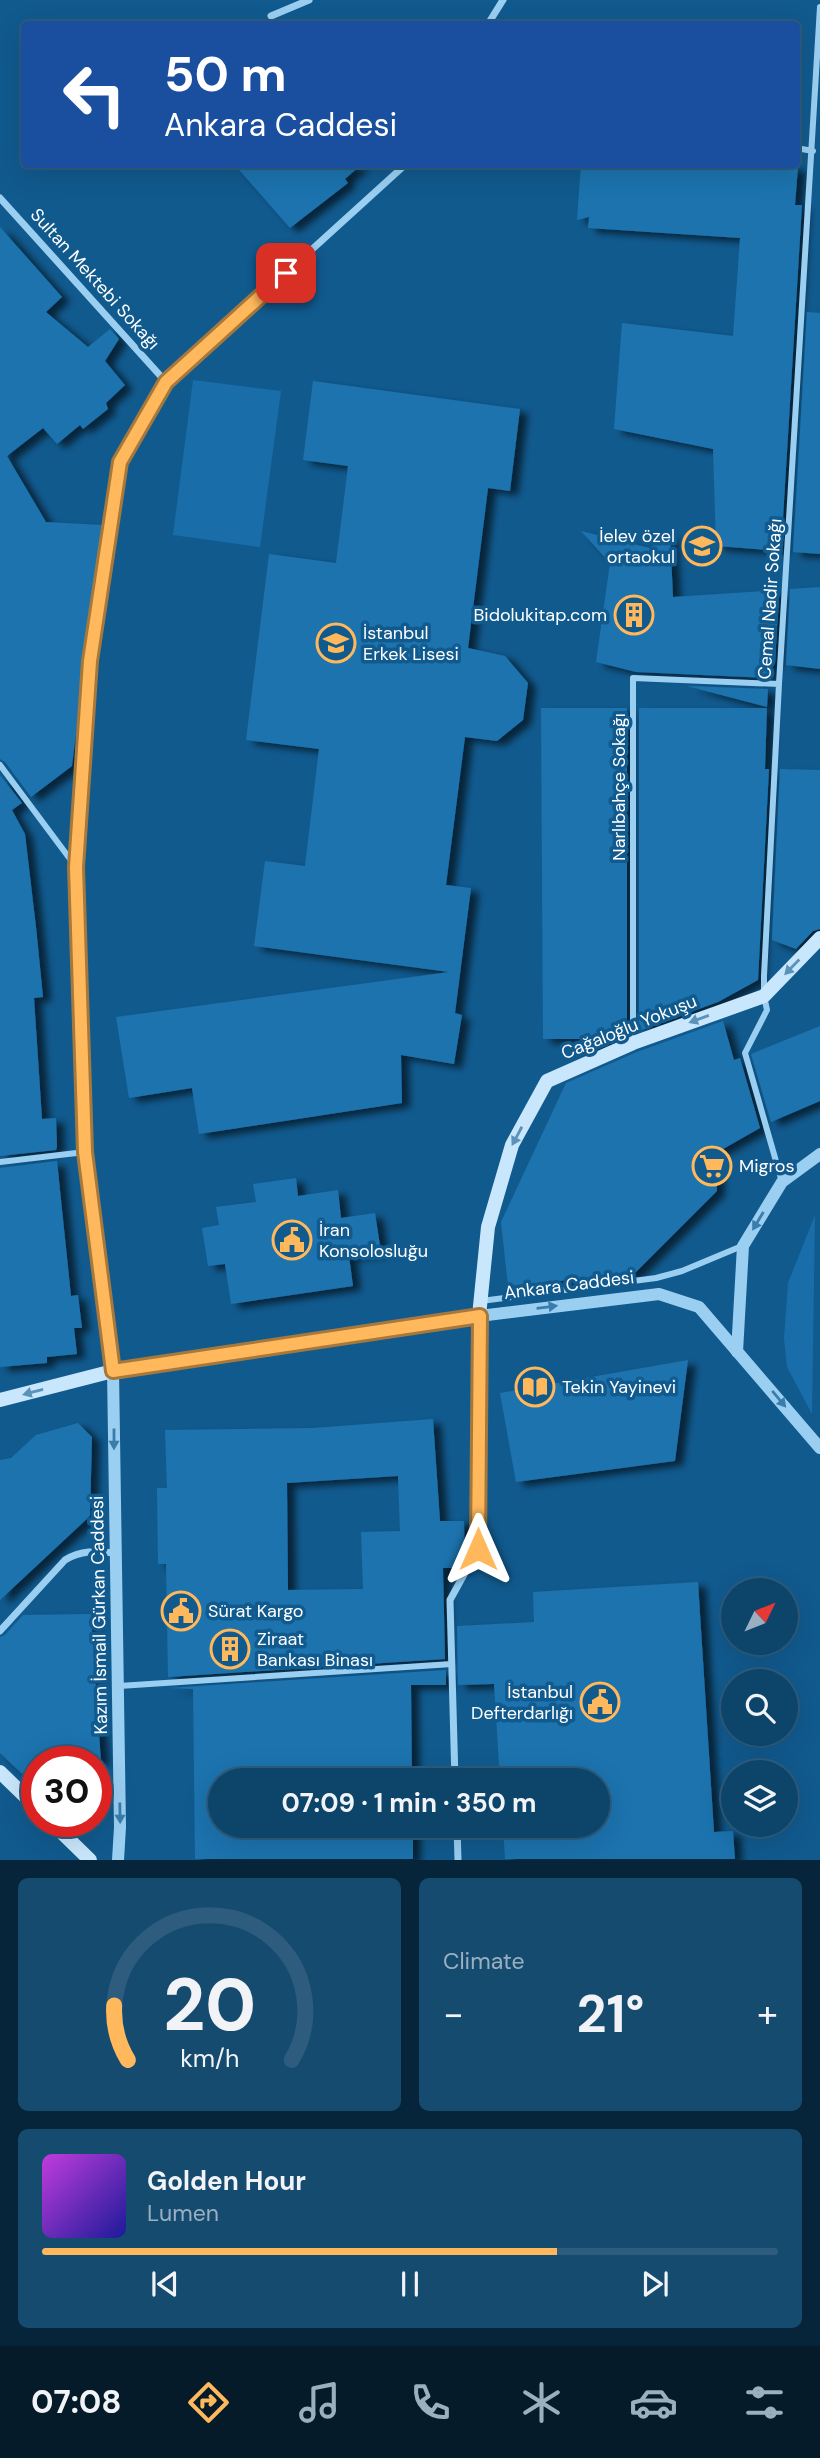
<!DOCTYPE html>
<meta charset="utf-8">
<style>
body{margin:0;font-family:"DM Sans",sans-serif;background:#164b70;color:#f1f3f6;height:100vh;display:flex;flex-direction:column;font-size:26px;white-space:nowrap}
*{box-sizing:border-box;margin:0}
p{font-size:23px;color:#9ab0c1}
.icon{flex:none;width:38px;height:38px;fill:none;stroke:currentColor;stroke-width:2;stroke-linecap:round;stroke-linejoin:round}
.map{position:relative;height:1860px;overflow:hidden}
.details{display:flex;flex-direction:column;gap:18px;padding:18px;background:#07253a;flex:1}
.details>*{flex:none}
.banner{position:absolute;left:21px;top:21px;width:779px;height:147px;border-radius:7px;box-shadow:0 7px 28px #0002,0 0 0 2px #2d5c7e;background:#1a4fa0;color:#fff;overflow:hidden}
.needle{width:46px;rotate:47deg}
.controls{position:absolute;left:721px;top:1578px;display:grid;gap:14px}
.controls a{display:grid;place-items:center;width:77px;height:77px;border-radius:50%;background:#0d446a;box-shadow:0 7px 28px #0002,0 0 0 2px #2d5c7e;font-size:35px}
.speed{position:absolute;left:21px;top:1746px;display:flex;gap:14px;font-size:35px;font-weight:700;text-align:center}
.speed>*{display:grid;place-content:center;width:91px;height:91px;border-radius:50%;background:#0d446a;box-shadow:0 7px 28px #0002,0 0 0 2px #2d5c7e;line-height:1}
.speed .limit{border:10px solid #d22;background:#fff;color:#111}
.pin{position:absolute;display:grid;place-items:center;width:60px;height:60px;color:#fff;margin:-30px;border-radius:14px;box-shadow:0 4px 10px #0006}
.me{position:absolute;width:77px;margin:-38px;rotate:0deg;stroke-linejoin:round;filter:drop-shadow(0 0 5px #0008)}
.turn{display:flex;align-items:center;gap:24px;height:147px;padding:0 28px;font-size:32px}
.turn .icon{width:91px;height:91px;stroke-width:2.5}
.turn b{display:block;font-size:49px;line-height:60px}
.big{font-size:52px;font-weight:700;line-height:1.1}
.details .card{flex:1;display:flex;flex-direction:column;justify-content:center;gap:10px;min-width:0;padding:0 24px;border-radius:10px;background:#164b70}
.details .dial{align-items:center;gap:0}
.dial svg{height:182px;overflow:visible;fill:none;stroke:#2d5c7e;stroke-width:7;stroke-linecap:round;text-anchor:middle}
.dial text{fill:#f1f3f6;stroke:none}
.song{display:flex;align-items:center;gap:21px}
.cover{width:84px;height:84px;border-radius:10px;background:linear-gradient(135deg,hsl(290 70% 55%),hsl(240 70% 35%))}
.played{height:7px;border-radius:4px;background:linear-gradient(90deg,#ffb85b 70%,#2d5c7e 70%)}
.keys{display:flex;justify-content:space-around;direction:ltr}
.heat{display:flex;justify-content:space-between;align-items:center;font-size:38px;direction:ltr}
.details .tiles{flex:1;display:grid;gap:18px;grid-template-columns:1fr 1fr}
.card:last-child{grid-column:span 2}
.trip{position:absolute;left:208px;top:1768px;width:402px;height:70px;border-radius:35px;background:#0d446a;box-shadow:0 7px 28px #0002,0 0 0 2px #2d5c7e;font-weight:700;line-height:70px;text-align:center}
.menu{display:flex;height:112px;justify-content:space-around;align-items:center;background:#051b2a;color:#9ab0c1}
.menu .icon{width:49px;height:49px}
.menu .active{color:#ffb85b}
.menu b{font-size:32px;color:#f1f3f6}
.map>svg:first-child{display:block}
</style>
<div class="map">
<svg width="820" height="1860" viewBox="0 0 820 1860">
<defs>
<filter id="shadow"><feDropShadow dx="8" dy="4.5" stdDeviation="3.5" flood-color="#0009"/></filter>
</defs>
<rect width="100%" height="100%" fill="#115a8e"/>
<path fill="#196ea9" d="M193,380L281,391L260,547L173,535Z
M815,1215L812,1414L787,1367L784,1339L788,1283Z"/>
<path fill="#1e73ae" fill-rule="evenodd" filter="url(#shadow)" d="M234,164H362L345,179L348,183L290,228Z
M581,164H762L798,167L795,205H802L781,551L716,546L713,449L614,429L622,323L733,336L740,238L588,228L589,217L577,220Z
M0,227L62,297L46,312L88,347L110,329L119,339L105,361L125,385L106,403L108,409L83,429L80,425L57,444L43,428L7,456L46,522L102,525L72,766L31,797L5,762L0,759Z
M807,312L820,313V554L793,552Z
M313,381L520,409L510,491L488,488L468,648L505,656L528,683L523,720L497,741L465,737L446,885L471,888L455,1013L462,1015L454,1064L401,1055L402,1103L199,1134L192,1088L129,1098L116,1017L449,972L254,946L265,861L305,866L319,749L246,740L269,554L336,563L348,466L303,460Z
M581,531L650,548L670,533L673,597L779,590L775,663H771L768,678L636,672L596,662L610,563Z
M820,587V669L786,665L790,589Z
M687,686L768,689L767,707Z
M541,708H627V1035L579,1056L587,1039H543Z
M639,708H767L765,769H769L758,980L718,1002L639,1031Z
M780,769L820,770V929L813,931L796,949L772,940Z
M0,775L22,803L12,810L25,834L36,927L43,997L34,998L42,1119L56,1118L57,1147L56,1150L0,1156Z
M723,1021L734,1060L740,1058L760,1128L716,1153L717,1191L634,1274L508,1286L501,1222L566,1083L637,1052Z
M820,1026V1101L771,1122L751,1054Z
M57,1161L71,1296L78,1295L82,1328H74L77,1354L47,1357V1363L0,1367V1168Z
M296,1178L298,1196L338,1190L341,1218L375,1213L381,1252L349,1256L353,1286L231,1304L225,1264L208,1266L202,1228L219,1225L216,1207L256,1202L253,1184Z
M688,1360L675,1461L516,1482L500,1393Z
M433,1419L440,1521H464L465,1560L461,1568H443L445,1659L168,1677L166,1564H158L157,1488H167L165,1430L313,1428ZM398,1476L400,1531L361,1532L363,1589L288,1590L287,1483Z
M78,1423L92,1437L90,1516L0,1600V1460L11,1458L36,1435Z
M698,1582L714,1832L733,1831L735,1859H505L503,1825H598V1780H500L494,1684L458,1685L457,1626L534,1622L533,1592Z
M91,1614L101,1762H37V1788L0,1753V1637L5,1635L23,1615Z
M446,1670V1685H411L412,1780H220V1825H413V1859H195L193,1689L169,1688Z"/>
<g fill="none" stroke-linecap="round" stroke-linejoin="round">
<path stroke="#9acff2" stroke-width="6" d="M796,148L813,151
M0,765L76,867
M633,1041V678L779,684
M0,1162L85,1152
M782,1182L745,1053L767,1010L764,996V976L779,684L820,7
M481,1301L656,1278L682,1271L742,1246
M119,1686L452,1664"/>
<path stroke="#9acff2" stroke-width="7" d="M271,16L309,0
M488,24L503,0
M0,198L166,382
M113,1370L85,1152L76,867L90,661L120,462L166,382L406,164
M0,1631L65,1560C81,1550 96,1551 114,1553
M455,1780L450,1600L478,1549L479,1316
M457,1825L458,1860"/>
<path stroke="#9acff2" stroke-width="12" d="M479,1316L659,1294L699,1307L820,1448
M737,1352L743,1246L782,1182L820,1154
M113,1371L120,1827L118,1860"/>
<path stroke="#c9e7fc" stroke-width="14" d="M0,1400L113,1371L479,1316L488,1227L512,1145L547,1081L633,1043L764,996L820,938
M0,1772L37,1808
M51,1822L90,1860"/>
</g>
<defs><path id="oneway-solid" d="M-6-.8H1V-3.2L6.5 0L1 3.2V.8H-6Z" transform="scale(1.75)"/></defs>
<g fill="#5b92ba">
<use href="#oneway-solid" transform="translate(792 967) rotate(134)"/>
<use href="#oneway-solid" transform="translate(699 1019) rotate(160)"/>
<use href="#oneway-solid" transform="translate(517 1136) rotate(118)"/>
<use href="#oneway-solid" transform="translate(33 1392) rotate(165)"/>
</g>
<g fill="#3a7dac">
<use href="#oneway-solid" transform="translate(758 1221) rotate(121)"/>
<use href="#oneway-solid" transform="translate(547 1307) rotate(-7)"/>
<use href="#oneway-solid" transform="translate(779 1399) rotate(50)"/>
<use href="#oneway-solid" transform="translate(114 1439) rotate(90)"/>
<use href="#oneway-solid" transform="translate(120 1813) rotate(89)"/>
</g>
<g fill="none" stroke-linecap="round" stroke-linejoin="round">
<defs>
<path id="route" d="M286,273L166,382L120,462L90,661L76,867L85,1152L113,1371L480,1316L478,1549"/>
</defs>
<use href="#route" stroke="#a6783b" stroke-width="18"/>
<use href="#route" stroke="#ffb85b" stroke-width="12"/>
</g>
<defs>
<symbol id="school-ring" viewBox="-11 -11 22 22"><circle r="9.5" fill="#115a8e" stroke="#ffb85b" stroke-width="1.5"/><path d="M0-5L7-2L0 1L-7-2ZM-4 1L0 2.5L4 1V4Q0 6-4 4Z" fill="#ffb85b"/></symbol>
<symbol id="building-ring" viewBox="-11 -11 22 22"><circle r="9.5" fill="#115a8e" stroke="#ffb85b" stroke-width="1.5"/><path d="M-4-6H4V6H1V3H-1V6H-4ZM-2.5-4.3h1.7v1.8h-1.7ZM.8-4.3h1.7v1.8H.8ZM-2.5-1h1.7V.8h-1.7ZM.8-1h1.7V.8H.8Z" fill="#ffb85b"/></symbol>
<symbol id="supermarket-ring" viewBox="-11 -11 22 22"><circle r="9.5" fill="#115a8e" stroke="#ffb85b" stroke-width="1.5"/><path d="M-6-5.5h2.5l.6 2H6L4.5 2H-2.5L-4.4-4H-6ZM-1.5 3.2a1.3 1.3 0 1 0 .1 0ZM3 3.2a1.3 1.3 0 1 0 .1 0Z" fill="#ffb85b"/></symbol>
<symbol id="civic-ring" viewBox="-11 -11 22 22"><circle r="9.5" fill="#115a8e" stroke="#ffb85b" stroke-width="1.5"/><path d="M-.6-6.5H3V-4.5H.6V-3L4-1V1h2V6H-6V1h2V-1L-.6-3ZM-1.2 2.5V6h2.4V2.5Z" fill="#ffb85b"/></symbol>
<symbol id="library-ring" viewBox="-11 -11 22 22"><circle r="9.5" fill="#115a8e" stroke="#ffb85b" stroke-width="1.5"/><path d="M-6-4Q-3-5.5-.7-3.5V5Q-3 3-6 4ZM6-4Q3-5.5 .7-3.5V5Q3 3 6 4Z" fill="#ffb85b"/></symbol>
</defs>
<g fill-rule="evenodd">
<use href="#school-ring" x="680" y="524" width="44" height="44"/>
<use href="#building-ring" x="612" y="593" width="44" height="44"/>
<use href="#school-ring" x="314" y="621" width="44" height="44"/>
<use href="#supermarket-ring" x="690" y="1144" width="44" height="44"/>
<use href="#civic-ring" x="270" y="1218" width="44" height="44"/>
<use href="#library-ring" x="513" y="1365" width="44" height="44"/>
<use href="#civic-ring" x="159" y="1589" width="44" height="44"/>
<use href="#building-ring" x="208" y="1627" width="44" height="44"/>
<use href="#civic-ring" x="578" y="1680" width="44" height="44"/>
</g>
<g text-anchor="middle" stroke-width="7" stroke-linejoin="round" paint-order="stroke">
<g font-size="18" fill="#fff" stroke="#115a8e">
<text transform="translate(95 279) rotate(48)" y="6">Sultan Mektebi Sokağı</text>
<text transform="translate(770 599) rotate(-86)" y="6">Cemal Nadir Sokağı</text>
<text transform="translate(619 787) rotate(-90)" y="6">Narlıbahçe Sokağı</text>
<text transform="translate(629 1027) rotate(-22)" y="6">Cağaloğlu Yokuşu</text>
<text transform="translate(569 1285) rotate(-7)" y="6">Ankara Caddesi</text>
<text transform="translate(99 1615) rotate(-91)" y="6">Kazım İsmail Gürkan Caddesi</text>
</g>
<g font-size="18" fill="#fff" stroke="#115a8e" text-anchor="start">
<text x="675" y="542" text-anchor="end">İelev özel<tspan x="675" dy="21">ortaokul</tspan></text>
<text x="607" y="621" text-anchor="end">Bidolukitap.com</text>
<text x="363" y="639">İstanbul<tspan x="363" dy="21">Erkek Lisesi</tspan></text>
<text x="739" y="1172">Migros</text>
<text x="319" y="1236">İran<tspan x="319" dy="21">Konsolosluğu</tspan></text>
<text x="562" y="1393">Tekin Yayinevi</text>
<text x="208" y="1617">Sürat Kargo</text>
<text x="257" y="1645">Ziraat<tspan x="257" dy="21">Bankası Binası</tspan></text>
<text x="573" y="1698" text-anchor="end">İstanbul<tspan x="573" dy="21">Defterdarlığı</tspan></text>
</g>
</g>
</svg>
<div class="controls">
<a><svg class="needle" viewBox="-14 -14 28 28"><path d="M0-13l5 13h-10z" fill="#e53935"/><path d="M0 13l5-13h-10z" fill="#9ab0c1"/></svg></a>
<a><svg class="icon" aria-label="search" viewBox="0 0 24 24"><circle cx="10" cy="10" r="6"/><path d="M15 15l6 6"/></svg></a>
<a><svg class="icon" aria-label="layers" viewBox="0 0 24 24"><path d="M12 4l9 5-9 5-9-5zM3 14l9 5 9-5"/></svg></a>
</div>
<div class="speed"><div class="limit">30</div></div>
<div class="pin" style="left:286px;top:273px;background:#d93025"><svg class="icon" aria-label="arrive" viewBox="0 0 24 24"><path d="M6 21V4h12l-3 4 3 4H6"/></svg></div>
<svg class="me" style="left:478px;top:1549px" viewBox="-20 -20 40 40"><path d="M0-17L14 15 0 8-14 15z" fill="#ffb85b" stroke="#fff" stroke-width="4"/></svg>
<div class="trip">07:09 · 1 min · 350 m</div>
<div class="banner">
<div class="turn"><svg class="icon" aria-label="left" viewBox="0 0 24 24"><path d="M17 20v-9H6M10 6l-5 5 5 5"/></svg><div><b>50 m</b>Ankara Caddesi</div></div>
</div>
</div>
<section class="details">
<div class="tiles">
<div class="card dial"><svg viewBox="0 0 100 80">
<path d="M14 69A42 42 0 1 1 86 69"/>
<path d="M14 69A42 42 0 0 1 8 45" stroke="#ffb85b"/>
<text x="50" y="56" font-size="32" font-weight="700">20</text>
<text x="50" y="72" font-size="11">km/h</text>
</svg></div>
<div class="card"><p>Climate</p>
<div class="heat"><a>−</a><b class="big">21°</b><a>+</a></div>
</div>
<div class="card">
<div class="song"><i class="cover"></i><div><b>Golden Hour</b><p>Lumen</p></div></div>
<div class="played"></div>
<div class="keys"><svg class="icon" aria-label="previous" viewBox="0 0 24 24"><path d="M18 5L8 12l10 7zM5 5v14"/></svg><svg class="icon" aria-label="pause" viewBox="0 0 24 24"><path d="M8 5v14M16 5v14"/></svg><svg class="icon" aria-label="next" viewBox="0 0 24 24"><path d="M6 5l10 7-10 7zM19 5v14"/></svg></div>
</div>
</div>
</section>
<nav class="menu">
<b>07:08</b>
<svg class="icon active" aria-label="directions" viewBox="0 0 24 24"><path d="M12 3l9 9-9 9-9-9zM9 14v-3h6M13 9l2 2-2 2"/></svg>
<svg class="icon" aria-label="music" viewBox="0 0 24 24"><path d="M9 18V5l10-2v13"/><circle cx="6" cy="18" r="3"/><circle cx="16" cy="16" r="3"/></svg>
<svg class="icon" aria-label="phone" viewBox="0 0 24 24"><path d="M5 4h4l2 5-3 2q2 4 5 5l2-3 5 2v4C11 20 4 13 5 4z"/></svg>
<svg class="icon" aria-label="climate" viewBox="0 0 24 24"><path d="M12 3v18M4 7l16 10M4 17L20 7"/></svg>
<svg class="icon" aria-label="car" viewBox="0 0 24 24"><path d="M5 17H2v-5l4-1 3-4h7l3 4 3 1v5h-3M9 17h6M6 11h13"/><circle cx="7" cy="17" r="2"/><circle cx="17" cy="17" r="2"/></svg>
<svg class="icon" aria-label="filters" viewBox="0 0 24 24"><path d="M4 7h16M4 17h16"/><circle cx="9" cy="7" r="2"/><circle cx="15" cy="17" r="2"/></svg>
</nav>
